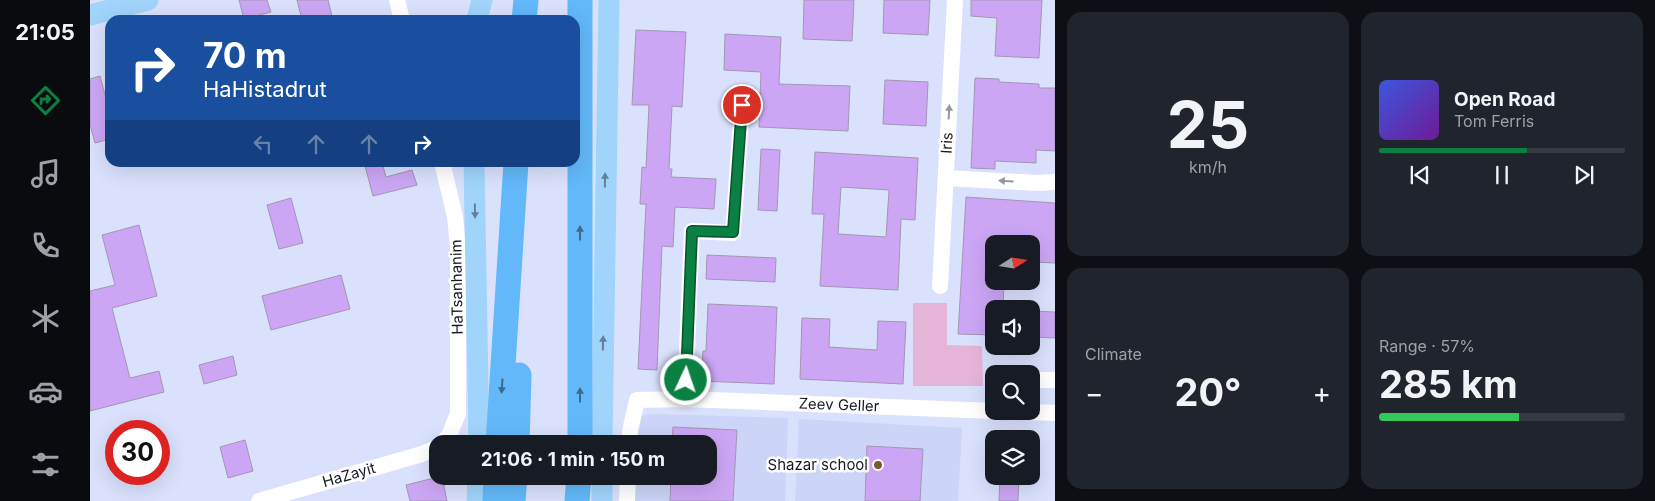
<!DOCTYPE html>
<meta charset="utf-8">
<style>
body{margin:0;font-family:Inter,sans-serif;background:#20242c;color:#f1f3f6;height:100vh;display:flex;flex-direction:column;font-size:19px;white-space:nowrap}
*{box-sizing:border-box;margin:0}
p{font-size:16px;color:#9ea1a6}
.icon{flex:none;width:28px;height:28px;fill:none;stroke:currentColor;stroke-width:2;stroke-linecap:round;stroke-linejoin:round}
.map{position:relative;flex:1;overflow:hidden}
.panel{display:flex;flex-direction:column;gap:12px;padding:12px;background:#0d0f14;width:600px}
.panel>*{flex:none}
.top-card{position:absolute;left:15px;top:15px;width:475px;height:152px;border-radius:15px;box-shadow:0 5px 20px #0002;background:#1a4fa0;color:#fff;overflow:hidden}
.needle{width:32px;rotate:78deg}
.tools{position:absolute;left:895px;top:235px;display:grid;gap:10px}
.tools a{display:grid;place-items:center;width:55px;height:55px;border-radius:10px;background:#171b24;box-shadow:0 5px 20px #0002;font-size:25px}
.speed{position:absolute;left:15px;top:420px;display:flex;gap:10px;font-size:25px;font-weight:700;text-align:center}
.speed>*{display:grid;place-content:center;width:65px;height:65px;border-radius:50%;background:#171b24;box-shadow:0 5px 20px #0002;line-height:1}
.speed .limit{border:8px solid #d22;background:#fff;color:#111}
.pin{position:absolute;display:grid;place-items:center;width:42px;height:42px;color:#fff;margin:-21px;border:2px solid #fff;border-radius:50%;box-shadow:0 1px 5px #0007}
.me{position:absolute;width:55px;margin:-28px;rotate:3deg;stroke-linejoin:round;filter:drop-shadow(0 0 4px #0008)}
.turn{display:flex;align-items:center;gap:18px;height:105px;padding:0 15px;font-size:22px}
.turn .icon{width:65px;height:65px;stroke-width:2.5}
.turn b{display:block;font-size:35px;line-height:42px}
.lanes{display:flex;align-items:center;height:48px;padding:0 15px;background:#0003;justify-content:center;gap:25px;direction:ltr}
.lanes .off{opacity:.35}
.big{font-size:38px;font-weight:700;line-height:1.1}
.panel .widget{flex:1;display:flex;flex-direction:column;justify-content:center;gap:8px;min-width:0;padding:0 18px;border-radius:15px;background:#20242c}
.panel .dial{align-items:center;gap:0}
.dial b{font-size:65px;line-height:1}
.song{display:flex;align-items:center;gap:15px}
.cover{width:60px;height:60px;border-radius:8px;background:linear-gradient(135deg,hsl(230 70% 55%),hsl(280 70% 35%))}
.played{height:5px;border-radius:2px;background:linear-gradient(90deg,#0b8043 60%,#363941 60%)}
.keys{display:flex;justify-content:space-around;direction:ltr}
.heat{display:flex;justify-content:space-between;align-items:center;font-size:28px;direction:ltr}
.charge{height:8px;border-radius:4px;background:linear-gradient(90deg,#34c759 57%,#363941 0)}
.panel .tiles{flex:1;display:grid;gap:12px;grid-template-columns:repeat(2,1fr)}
.trip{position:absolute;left:339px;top:435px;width:288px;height:50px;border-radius:15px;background:#171b24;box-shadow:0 5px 20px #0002;font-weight:700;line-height:50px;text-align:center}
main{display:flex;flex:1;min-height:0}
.tabs{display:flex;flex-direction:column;width:90px;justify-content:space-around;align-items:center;background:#090b0e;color:#9ea1a6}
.tabs .icon{width:35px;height:35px}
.tabs .on{color:#0b8043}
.tabs b{font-size:22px;color:#f1f3f6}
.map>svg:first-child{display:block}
</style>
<main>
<nav class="tabs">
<b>21:05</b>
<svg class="icon on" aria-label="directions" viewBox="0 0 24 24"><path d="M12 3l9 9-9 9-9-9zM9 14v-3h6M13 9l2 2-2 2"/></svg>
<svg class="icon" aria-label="music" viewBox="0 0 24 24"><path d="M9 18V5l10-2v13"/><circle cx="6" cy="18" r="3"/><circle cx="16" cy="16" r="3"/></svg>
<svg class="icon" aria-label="phone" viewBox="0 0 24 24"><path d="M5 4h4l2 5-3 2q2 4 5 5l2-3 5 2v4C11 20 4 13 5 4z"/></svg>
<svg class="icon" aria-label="climate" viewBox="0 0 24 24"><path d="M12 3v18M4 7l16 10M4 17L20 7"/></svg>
<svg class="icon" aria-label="car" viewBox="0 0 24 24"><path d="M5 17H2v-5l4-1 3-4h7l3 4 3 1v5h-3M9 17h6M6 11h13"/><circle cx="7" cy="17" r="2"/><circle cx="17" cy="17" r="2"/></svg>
<svg class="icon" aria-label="filters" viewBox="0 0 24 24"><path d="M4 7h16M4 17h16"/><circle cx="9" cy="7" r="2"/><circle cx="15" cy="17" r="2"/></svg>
</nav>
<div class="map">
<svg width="965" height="501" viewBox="0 0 965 501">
<rect width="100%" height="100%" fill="#dae1fd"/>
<path fill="#ccd4f7" d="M563,414L698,418L695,501H542L544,476H618V444H546V417Z
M709,419L872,428L868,501H705Z"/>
<path fill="#e6b4d7" d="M823,303H857V345L892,346L893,386H823Z"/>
<path fill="#cca6f5" stroke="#a297b0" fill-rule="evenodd" d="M149,0H177L181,12L154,19Z
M207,0H238L243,20H212Z
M714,0H764L762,41L713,39Z
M794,0H840L838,35L793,33Z
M881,0H952L949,58L905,56L907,18L881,16Z
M546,30L596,32L592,107L582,106L579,169H582L581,177L626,179L624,209L585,207L583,247L572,246L567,370L548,369L556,204H550L552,167L556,168L559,105H542Z
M635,34L691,37L689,84L760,86L758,131L669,127L671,72L634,70Z
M10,76L20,113V139L5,143L0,125V79Z
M885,78L909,79V82L949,84V88H965V151L946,150V163L905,161V169L881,168Z
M795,80L838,82L836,126L793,124Z
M671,149L690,150L687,211L668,210Z
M725,152L828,158L825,220L811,219L808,290L730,286L734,214H722ZM751,187L799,190L796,237L748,234Z
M274,162H292L296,177L322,170L327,185L283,196Z
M876,197L965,203V263L941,262V244H897L895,281L914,282L913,309H904V335L868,334Z
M201,198L213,243L189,249L177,205Z
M49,225L67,296L22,308L40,378L69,371L74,392L0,411V291L25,285L12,235Z
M617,255L686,258L685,282L616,279Z
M251,275L260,309L181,330L172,296Z
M618,304L687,307L684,384L611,381L613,351H616Z
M941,311L965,312V338L941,337Z
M712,318L740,319L739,347L787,350L788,321L816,322L813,384L710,379Z
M143,356L147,375L114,384L109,365Z
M583,427L647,430L643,501H580L581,476H618V444H582Z
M155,440L163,471L138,478L130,447Z
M777,446L833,449L830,501H775Z
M352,476L357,501H320L316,485Z
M910,476H929L928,501H909Z"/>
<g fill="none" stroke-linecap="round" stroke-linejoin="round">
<path stroke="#fff" stroke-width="16" d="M307,0L312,20
M856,178L948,183L965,182
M850,286L865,0
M595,399L602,231L643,233L652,105
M915,411L965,413
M941,412L942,380H965
M351,444L359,436L368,413V247L365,217L352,162
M540,444V431L547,400L595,399L904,411
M169,501L332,454L348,447
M537,501L538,476"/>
<path stroke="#a1d4fb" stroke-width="21" d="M0,15L58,0
M387,20L392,0
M384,162L389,444
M512,444L519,0
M387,501L388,476
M512,501V476"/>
<path stroke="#62b8f9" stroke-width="25" d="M490,0V444
M434,20L436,0
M408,444L426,162
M427,444L429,375
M405,501L406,476
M423,501L425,476
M487,501L489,476"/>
</g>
<defs><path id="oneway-solid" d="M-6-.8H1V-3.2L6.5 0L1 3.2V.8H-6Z" transform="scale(1.25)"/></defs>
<g fill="#97989c">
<use href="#oneway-solid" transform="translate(859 112) rotate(-87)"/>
<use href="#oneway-solid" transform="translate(916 181) rotate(-177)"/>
</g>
<g fill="#63809a">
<use href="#oneway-solid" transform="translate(515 180) rotate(-89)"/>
<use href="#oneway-solid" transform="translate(385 211) rotate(89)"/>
<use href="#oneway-solid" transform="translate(513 343) rotate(-89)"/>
</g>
<g fill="#3c698e">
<use href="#oneway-solid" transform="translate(490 233) rotate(-90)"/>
<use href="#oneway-solid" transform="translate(412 386) rotate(94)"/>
<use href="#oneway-solid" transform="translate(490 395) rotate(-90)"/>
</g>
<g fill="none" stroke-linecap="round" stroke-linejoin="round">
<defs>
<path id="route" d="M596,380L602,231L643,232L652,105"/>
</defs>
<use href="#route" stroke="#07532c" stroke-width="12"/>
<use href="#route" stroke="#0b8043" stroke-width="9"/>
</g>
<circle fill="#7b5a30" stroke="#fff" stroke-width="2" cx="788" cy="465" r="5"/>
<g text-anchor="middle" stroke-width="5" stroke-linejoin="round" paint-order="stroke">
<g font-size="15" fill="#171a23" stroke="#fff">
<text transform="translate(857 143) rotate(-87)" y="5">Iris</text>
<text transform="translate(367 287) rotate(-91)" y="5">HaTsanhanim</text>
<text transform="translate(749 405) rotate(2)" y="5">Zeev Geller</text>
<text transform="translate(259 475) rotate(-16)" y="5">HaZayit</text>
</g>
<g font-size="15" fill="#171a23" stroke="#fff" text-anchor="end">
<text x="778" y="470">Shazar school</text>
</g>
</g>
</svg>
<div class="tools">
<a><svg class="needle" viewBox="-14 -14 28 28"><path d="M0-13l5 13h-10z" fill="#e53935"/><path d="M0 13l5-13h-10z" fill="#9ea1a6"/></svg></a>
<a><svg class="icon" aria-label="sound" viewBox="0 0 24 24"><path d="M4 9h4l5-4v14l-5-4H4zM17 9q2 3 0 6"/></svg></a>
<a><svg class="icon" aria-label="search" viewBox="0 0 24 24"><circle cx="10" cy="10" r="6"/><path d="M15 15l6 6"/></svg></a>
<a><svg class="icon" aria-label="layers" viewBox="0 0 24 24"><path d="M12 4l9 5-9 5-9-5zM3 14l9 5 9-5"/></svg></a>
</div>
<div class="speed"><div class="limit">30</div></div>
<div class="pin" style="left:652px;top:105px;background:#d93025"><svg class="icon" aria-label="arrive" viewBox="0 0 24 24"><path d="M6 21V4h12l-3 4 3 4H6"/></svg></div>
<svg class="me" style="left:596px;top:380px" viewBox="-20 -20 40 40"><circle r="17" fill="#0b8043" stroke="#fff" stroke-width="3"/><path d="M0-11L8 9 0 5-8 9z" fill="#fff"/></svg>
<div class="trip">21:06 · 1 min · 150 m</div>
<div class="top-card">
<div class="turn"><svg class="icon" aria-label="right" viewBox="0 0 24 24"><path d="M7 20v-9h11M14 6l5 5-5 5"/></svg><div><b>70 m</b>HaHistadrut</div></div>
<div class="lanes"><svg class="icon off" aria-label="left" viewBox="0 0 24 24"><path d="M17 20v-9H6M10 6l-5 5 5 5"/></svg><svg class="icon off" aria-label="ahead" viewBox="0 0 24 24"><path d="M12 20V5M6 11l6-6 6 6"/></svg><svg class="icon off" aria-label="ahead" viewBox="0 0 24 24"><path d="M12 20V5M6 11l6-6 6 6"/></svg><svg class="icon" aria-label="right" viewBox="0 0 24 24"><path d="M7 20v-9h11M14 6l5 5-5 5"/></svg></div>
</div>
</div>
<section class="panel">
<div class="tiles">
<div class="widget dial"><b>25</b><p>km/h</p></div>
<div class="widget">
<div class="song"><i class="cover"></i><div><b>Open Road</b><p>Tom Ferris</p></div></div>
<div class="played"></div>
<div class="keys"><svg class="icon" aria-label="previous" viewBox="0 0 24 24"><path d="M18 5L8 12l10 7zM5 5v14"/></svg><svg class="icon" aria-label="pause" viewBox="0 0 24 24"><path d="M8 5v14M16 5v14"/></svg><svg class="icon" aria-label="next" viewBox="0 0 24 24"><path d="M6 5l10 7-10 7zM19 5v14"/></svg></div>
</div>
<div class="widget"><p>Climate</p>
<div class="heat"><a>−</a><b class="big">20°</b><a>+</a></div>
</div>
<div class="widget"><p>Range · 57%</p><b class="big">285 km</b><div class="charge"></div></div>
</div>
</section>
</main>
